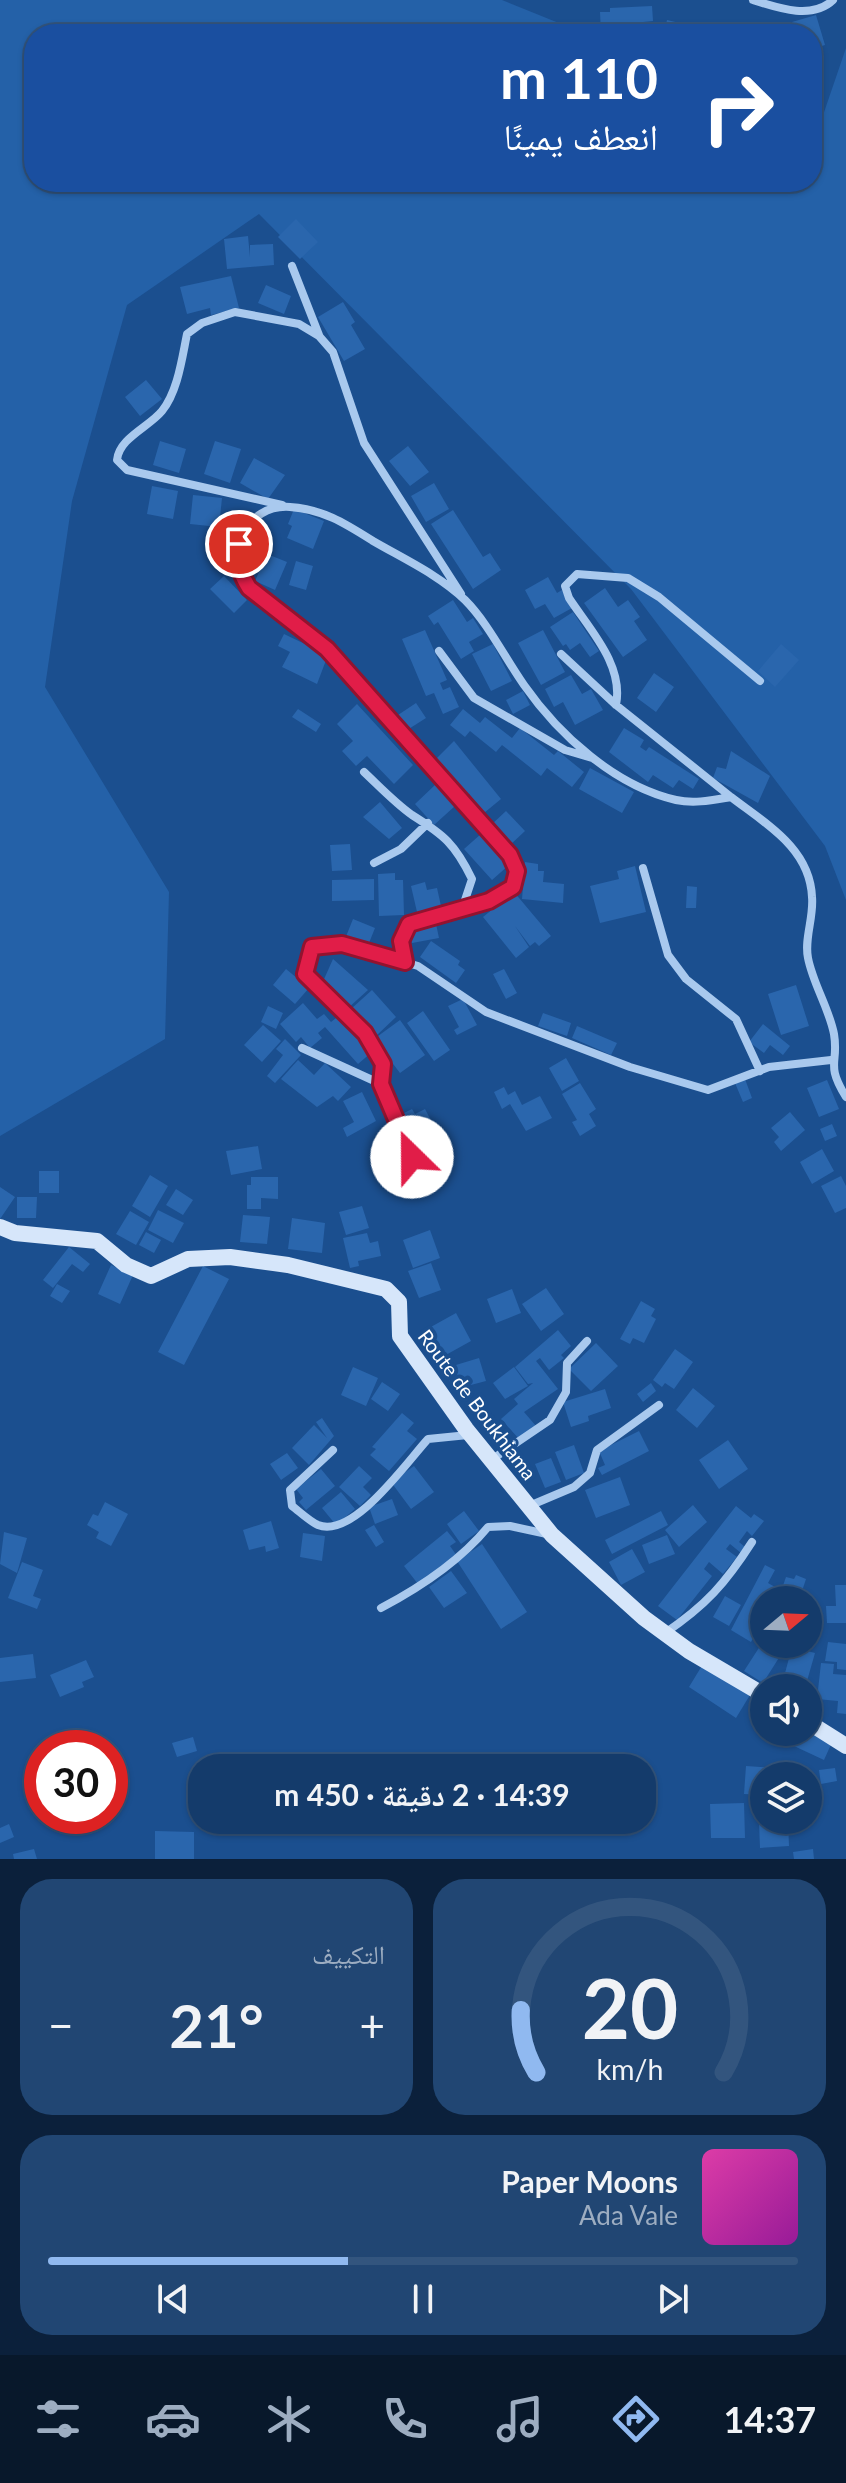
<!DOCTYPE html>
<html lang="ar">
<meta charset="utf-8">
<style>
body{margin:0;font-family:Lato,"Noto Naskh Arabic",sans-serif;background:#214673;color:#f1f3f6;direction:rtl;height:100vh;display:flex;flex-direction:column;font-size:30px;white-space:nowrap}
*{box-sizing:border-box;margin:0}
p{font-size:26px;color:#9dadc1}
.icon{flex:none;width:44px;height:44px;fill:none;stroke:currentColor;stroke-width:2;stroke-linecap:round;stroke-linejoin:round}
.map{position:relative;height:1859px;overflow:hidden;direction:ltr}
.sheet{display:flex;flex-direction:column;gap:20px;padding:20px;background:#0b203b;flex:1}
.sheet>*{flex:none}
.hud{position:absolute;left:24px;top:24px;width:798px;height:168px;border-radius:32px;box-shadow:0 2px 6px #0004,0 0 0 2px #33557e;direction:rtl;background:#1a4fa0;color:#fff;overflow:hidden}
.needle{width:52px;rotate:71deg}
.fabs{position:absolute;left:750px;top:1586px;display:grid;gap:16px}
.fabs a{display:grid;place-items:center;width:72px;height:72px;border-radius:50%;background:#143b6b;box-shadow:0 2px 6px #0004,0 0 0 2px #33557e;font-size:40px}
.speed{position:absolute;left:24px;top:1730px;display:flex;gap:16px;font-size:40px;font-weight:700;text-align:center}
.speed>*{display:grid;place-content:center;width:104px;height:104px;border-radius:50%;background:#143b6b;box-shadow:0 2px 6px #0004,0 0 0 2px #33557e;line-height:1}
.speed .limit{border:12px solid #d22;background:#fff;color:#111}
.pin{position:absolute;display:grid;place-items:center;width:68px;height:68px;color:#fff;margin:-34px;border:4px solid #fff;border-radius:50%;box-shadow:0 2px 8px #0007}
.me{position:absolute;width:88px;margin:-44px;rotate:337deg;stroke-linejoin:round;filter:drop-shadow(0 0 6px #0008)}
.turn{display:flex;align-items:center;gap:28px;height:168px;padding:0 32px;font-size:36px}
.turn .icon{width:104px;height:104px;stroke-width:2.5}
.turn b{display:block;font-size:56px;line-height:68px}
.big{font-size:60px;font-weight:700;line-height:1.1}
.sheet .widget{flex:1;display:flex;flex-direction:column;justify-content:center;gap:12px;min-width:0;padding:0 28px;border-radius:32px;background:#214673}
.sheet .dial{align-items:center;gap:0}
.dial svg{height:208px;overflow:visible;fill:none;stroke:#33557e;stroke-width:7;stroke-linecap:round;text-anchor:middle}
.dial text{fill:#f1f3f6;stroke:none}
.song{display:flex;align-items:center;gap:24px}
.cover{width:96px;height:96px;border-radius:12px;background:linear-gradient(135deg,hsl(320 70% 55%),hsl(300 70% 35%))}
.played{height:8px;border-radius:4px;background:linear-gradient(90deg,#90b9f0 40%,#33557e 40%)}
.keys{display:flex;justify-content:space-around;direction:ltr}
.heat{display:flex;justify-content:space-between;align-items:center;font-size:44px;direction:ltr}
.sheet .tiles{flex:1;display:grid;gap:20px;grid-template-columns:1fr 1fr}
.widget:last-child{grid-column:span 2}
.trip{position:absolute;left:188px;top:1754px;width:468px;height:80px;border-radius:32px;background:#143b6b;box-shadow:0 2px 6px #0004,0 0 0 2px #33557e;font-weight:700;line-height:80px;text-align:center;direction:rtl}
.menu{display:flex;height:128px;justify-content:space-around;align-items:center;background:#08182b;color:#9dadc1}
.menu .icon{width:56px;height:56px}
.menu .current{color:#90b9f0}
.menu b{font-size:36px;color:#f1f3f6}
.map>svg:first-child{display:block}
</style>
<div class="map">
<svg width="846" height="1859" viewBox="0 0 846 1859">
<rect width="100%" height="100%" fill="#1b4f8f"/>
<path fill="#2461a8" d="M0,0H502L586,34H34V182H812V121L820,124L846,48V900L825,846L631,589L259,214L127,305L72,501L45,687L169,892L165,1039L0,1136Z"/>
<path fill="#2a66ad" d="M652,6L653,21L643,22V28H627V34H601L600,12H610V8Z
M816,15L825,45L812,49V34H796L792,22Z
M667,20L722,33V34H664Z
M296,219L318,242L300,259L278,237Z
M248,236L250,257V245L273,244L274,265L227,269L224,239Z
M231,276L239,308L211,315L210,308L187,314L180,287Z
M266,285L291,296L284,314L258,303Z
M343,302L355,322L351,325L365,349L344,361L318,317Z
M146,380L162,399L140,416L125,397Z
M160,441L186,449L179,473L153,465Z
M215,441L241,449L230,483L204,474Z
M408,446L429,472L410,486L389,461Z
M254,458L285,475L268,499L240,483Z
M434,483L449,509L426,522L411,496Z
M152,486L178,491L173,519L147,514Z
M193,495L222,498L219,527L190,524Z
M294,509L324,521L313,549L287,538L292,526L288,524Z
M453,510L483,557L490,553L501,570L473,589L431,524Z
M267,554L287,562L275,590L255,581Z
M296,561L313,566L306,590L289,585Z
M224,576L247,600L234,613L210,589Z
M548,577L557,593L562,590L572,608L554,618L545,604L535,609L525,590Z
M605,588L618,607L628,600L640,617L634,621L647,640L623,657L584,603Z
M453,600L467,622L473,618L483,634L469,642L474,651L461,659L438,622L434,625L428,616Z
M573,612L599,651L590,657L580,643L570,650L566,644L563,646L550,627Z
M425,630L447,680L440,683L443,690L450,687L459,707L443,714L434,693L426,696L402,639Z
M543,630L565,672L541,685L518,643Z
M284,634L328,655L317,684L282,667L290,652L278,646Z
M493,644L512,681L491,691L472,654Z
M781,644L799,660L775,687L758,671Z
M654,673L674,687L656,712L637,698Z
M571,675L582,694L591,689L603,710L575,725L563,702L554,707L545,689Z
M523,691L530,705L513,714L506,700Z
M416,703L426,718L404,732L395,717Z
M357,704L413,765L394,784L367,756L356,766L342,751L353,741L337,724Z
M298,709L321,724L316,732L292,717Z
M463,709L480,723L485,717L512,738L520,728L554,755L558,751L584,772L572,787L547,768L541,776L502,745L496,752L470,731L465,737L450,725Z
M624,728L644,740L640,747L646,751L649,747L699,779L693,789L679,780L673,788L653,775L648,782L609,752Z
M454,741L501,799L484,813L469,794L463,799L433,762Z
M731,751L770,776L758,803L713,778L717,767L726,769Z
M590,768L634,792L622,813L579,789Z
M435,785L455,806L434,825L415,804Z
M380,802L402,828L389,839L363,817Z
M506,811L525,831L509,846L490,826Z
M481,834L509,865L492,880L464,849Z
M350,844L352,870L332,871L330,845Z
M525,862L538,864V871H544L543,882L564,884L563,903L522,899Z
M635,866L646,912L600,923L590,886L619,879L617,871Z
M395,873V880H403L404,915L379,916L378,874Z
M374,879V900L332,901V880Z
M425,882L427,890L437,888L441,906L417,912L411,886Z
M687,886L697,887L696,908H686Z
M514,892L551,936L539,946L535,942L530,946L515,926L529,947L516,958L483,917Z
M353,919L375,928L367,948L345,939Z
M436,924L439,938L412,943L409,929Z
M431,941L460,961L458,965L465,970L456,983L420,957Z
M333,959L368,990L347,1009L321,986Z
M286,969L309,988L295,1004L273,985Z
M504,969L517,993L506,999L493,974Z
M796,985L809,1026L781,1035L768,994Z
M372,990L396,1017L376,1036L351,1009Z
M463,999L477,1025L457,1035L454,1030L459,1027L448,1006Z
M303,1003L317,1019L324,1014L331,1022L341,1014L372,1052L358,1064L325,1027L318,1033L322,1038L310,1048L301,1037L296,1042L280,1024Z
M268,1006L283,1013L276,1029L261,1022Z
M423,1011L450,1050L434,1061L407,1023Z
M543,1013L571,1023L567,1036L538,1026Z
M400,1020L425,1055L400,1073L374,1039Z
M763,1024L790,1046L783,1055L770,1045L764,1053L749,1042Z
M263,1025L281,1041L262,1062L244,1045Z
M577,1026L617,1043L611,1055L572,1038Z
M285,1039L301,1055L275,1083L267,1076L283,1055L276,1049Z
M566,1058L579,1081L562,1091L549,1068Z
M298,1060L314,1075L325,1063L351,1087L338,1101L333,1096L317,1107L281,1079Z
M745,1079L752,1098L743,1102L735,1083Z
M827,1080L839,1109L819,1117L807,1088Z
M580,1083L596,1109L589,1114L596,1126L580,1136L572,1122L577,1120L562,1094Z
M504,1087L508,1095L515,1091L522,1105L540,1096L552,1118L526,1131L510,1104L502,1109L494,1092Z
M362,1092L376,1121L347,1137L343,1128L354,1122L343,1101Z
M412,1109L415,1114L425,1109L448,1153L425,1166L398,1116Z
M790,1112L805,1130L781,1151L774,1142L779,1137L771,1128Z
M832,1124L837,1136L825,1141L820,1129Z
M381,1142L384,1150L395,1145L406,1169L381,1178L371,1156L377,1153L373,1146Z
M258,1146L262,1169L231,1175L226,1151Z
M822,1149L834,1171L812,1184L800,1162Z
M39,1171H59V1193H39Z
M150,1175L168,1186L150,1217L132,1206Z
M841,1176L846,1186V1208L835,1213L821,1186Z
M251,1177H278V1199L261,1198V1209H247V1185H251Z
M0,1187L15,1197L0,1219Z
M176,1189L193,1200L183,1215L166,1205Z
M17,1197H37L36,1218H17Z
M362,1206L369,1228L346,1235L339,1212Z
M158,1210L184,1223L173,1243L148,1230Z
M130,1211L149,1222L136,1245L116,1234Z
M243,1215L270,1217L267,1244L240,1242Z
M292,1218L325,1223L322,1253L288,1249Z
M430,1230L440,1258L413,1268L403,1240Z
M146,1232L161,1240L154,1253L139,1245Z
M367,1233L370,1243L378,1241L381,1256L358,1261L359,1266L350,1268L343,1238Z
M69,1247L90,1264L83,1272L72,1264L53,1288L43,1280Z
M431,1263L441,1290L419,1298L408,1271Z
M111,1265L133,1275L120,1304L98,1294Z
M203,1266L229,1279L184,1365L158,1352Z
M57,1284L70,1291L62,1303L50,1296Z
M546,1288L564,1314L541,1331L522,1304Z
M512,1289L521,1313L496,1323L487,1299Z
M641,1301L655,1309L651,1316L656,1319L644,1343L633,1338L630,1344L620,1339Z
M456,1313L471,1341L444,1356L429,1328Z
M558,1330L571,1346L561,1355L564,1358L549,1370L540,1358L536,1361L558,1389L524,1412L536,1426L520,1440L501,1419L518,1404L514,1399L533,1383L528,1384L515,1367Z
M596,1343L618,1366L591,1391L569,1369Z
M675,1349L693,1362L674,1389L665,1383L662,1387L653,1380Z
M479,1358L486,1381L452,1390L446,1368Z
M353,1367L378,1378L366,1406L341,1395Z
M514,1367L528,1386L505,1399L493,1383Z
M382,1382L400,1394L388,1411L371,1399Z
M651,1383L656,1391L643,1402L637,1394Z
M693,1388L715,1406L697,1428L676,1410Z
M605,1389L611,1408L588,1416L589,1421L571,1427L563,1402Z
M402,1413L414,1423L407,1431L417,1439L389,1471L370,1455L376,1449L372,1447Z
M322,1418L334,1436L309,1465L292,1448L314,1425L327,1438L316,1422Z
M639,1431L649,1451L602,1475L598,1468L605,1465L599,1451Z
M728,1440L748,1469L719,1489L699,1460Z
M574,1445L584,1473L566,1480L555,1452Z
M287,1453L298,1468L281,1480L270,1464Z
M551,1458L561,1482L545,1488L535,1464Z
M359,1466L372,1478L363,1487L371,1495L360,1506L339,1487Z
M414,1466L434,1492L411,1509L391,1482Z
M321,1469L335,1486L306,1510L299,1502L303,1498L296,1489Z
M620,1477L630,1505L596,1518L585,1490Z
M341,1492L355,1509L336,1525L322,1508Z
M392,1499L398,1515L375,1524L369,1507Z
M105,1502L128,1514L111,1546L96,1538L99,1532L87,1525L93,1514L98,1516Z
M693,1505L707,1522L679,1547L665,1530Z
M736,1506L751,1518L754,1514L764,1521L752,1536L747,1531L739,1542L745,1547L741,1553L730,1544L726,1549L737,1557L723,1574L709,1562L704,1569L712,1576L677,1620L658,1606Z
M464,1511L479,1531L461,1544L447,1524Z
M661,1511L668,1525L612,1554L605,1540Z
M271,1521L279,1548L266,1552L265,1546L249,1550L243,1530Z
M374,1525L384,1542L376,1547L365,1530Z
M447,1531L456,1542L450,1546L457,1556L418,1584L404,1566Z
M4,1532L27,1538L17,1573L0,1564Z
M303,1533L325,1536L322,1561L300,1557Z
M667,1535L675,1554L649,1564L642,1545Z
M482,1544L527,1612L501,1629L457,1561Z
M632,1549L645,1572L621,1585L609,1562Z
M22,1562L43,1570L33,1596L41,1599L37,1609L8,1598Z
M765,1565L775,1570L768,1583L775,1587L770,1597L764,1594L755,1610L764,1618L751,1642L731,1630Z
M451,1571L467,1593L444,1608L429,1587Z
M796,1575L806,1579L799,1600H778L786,1577L794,1579Z
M835,1585H846V1623H827L826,1606H836Z
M725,1596L741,1605L729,1626L713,1617Z
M764,1640V1644L782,1653L763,1683L744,1671Z
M828,1642L846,1644V1670L837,1669V1662L825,1661Z
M792,1647L815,1653L805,1688H781Z
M33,1654L36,1678L0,1682V1658Z
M86,1660L94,1677L82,1682L84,1687L60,1697L50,1675Z
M821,1663L834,1664L833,1674L846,1675V1714L837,1713L838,1701L817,1699Z
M703,1664L750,1695L736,1718L689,1687Z
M808,1729L833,1740L824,1760L794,1746L800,1732H808Z
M193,1737L197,1751L177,1757L172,1743Z
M746,1766L778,1768L777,1776H764V1795L744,1794Z
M835,1768L837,1781L821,1784L819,1770Z
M744,1803L745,1838H711L710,1804Z
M788,1820L789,1846L760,1848L759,1822Z
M9,1824L14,1837L0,1843V1828Z
M155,1831L194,1832V1859H155Z
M34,1849L37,1859H14L13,1854Z
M813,1849L814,1859H794L793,1852Z"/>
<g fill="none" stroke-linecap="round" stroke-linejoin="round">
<path stroke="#a9c9ee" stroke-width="8" d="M753,0C778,8 812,20 833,0
M292,266L319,335
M282,505L127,470L117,460C119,438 149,427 162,411C178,391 182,358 187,334L202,323L235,312L299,324L319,336L333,352L364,443L461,594
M439,651L474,698L565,750L592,758
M561,654L616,705L731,797
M616,705C624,665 590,630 569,598L565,586L577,574L628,578L659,597L760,681
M364,772C379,786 395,803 412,815C444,835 455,844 472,879L462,909
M374,863L401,849L428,823
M643,868L668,955L686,979L736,1019L760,1071
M405,962L401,941L409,924L489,901L513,887L517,871L510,855L327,649L249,588C226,553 245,504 290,507C323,509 346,524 373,541C404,559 439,575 465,600C488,623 505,658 524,685C559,735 615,786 676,800C695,804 713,800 731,797C766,824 810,848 812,897C814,917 804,939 808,958C813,984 829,1008 834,1034C839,1064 825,1063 846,1097
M302,1048L381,1084
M412,1157L381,1084L383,1064L365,1033L305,974L312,947L342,944L418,966L486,1012L630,1067L708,1090L769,1067L831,1060
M333,1450L290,1490L292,1506C300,1512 309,1521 318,1525C353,1539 406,1463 428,1439L468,1435
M491,1460L550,1420L566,1392L567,1363L587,1341
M529,1506L574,1487L590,1473L597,1450L659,1405
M381,1608C421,1587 459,1562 488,1527L510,1526L547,1534
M665,1633C706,1605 725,1584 752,1542"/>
<path stroke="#d6e6fa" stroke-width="16" d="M0,1227L15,1233L97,1241L126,1265L151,1276L188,1259L230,1257L288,1265L386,1289L399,1302L400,1336L466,1429L552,1535L644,1618L689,1651L764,1695
M808,1722L846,1746"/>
</g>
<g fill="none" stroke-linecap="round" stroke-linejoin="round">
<defs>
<path id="route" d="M239,544C236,561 240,573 249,588L327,649L510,855L517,871L513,887L489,901L409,924L401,941L405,962L342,944L312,947L305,974L365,1033L383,1064L381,1084L412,1157"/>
</defs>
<use href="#route" stroke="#92132f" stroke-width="20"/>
<use href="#route" stroke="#e11d48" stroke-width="14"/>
</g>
<g text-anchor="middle" stroke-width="8" stroke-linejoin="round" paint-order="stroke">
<g font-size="20" fill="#fff" stroke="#1b4f8f">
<text transform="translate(477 1405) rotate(53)" y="7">Route de Boukhiama</text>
</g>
</g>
</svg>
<div class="fabs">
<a><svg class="needle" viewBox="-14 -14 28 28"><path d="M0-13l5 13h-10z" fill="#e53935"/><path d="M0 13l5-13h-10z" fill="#9dadc1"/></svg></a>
<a><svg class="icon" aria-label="sound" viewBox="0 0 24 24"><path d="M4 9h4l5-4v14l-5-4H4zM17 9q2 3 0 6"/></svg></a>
<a><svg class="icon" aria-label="layers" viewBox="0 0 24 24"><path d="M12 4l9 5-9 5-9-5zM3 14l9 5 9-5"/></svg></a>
</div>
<div class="speed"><div class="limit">30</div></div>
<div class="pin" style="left:239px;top:544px;background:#d93025"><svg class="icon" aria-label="arrive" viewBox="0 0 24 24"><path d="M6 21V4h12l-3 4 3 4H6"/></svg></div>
<svg class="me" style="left:412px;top:1157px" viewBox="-20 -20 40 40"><circle r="19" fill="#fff"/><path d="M0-13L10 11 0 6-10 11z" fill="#e11d48"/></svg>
<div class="trip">14:39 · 2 دقيقة · 450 m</div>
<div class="hud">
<div class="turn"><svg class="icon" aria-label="right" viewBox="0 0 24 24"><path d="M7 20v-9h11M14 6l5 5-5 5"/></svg><div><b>110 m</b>انعطف يمينًا</div></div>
</div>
</div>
<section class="sheet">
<div class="tiles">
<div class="widget dial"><svg viewBox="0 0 100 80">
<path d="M14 69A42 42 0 1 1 86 69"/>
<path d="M14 69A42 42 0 0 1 8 45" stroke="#90b9f0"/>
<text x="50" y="56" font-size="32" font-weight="700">20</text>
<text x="50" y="72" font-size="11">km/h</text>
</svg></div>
<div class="widget"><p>التكييف</p>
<div class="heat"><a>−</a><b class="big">21°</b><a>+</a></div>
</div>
<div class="widget">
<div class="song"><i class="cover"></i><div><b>Paper Moons</b><p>Ada Vale</p></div></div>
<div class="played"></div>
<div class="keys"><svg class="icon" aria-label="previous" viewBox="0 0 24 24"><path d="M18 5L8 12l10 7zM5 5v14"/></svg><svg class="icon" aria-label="pause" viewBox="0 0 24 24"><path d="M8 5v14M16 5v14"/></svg><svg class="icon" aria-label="next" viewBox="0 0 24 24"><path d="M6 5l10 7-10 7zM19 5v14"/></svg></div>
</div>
</div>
</section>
<nav class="menu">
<b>14:37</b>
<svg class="icon current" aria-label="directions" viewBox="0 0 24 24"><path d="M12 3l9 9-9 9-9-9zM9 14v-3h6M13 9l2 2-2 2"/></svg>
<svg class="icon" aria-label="music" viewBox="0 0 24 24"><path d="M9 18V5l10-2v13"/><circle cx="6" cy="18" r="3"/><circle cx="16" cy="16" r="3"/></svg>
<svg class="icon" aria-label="phone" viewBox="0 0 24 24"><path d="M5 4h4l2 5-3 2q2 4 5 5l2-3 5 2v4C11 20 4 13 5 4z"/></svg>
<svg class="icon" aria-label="climate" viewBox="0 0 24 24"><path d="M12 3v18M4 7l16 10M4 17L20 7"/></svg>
<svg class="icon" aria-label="car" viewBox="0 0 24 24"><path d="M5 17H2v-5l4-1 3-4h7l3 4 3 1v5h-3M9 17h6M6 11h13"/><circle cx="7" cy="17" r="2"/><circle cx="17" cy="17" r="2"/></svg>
<svg class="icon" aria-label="filters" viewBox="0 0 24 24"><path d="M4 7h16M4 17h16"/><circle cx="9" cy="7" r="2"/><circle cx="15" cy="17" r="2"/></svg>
</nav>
